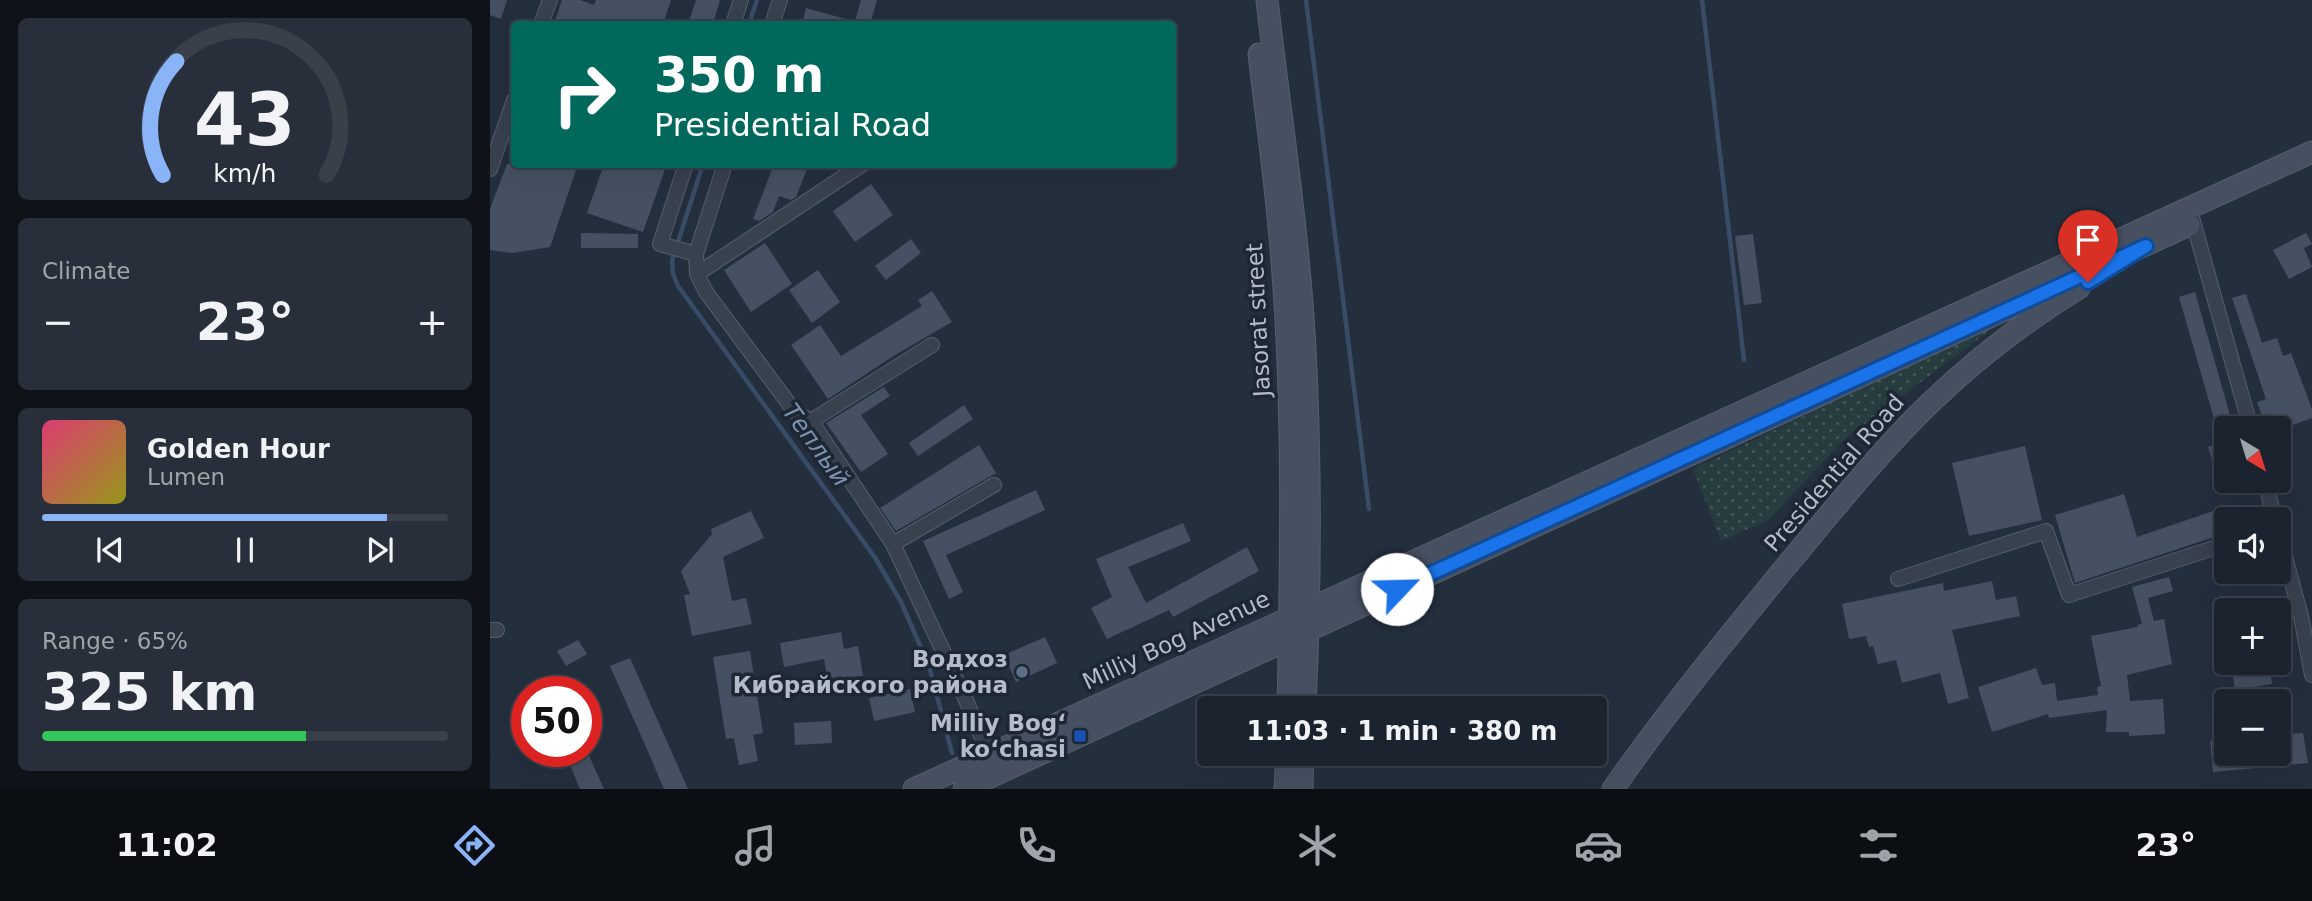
<!DOCTYPE html>
<meta charset="utf-8">
<style>
body{margin:0;font-family:"DejaVu Sans",sans-serif;background:#282f3a;color:#f1f3f6;height:100vh;display:flex;flex-direction:column;font-size:26px;white-space:nowrap}
*{box-sizing:border-box;margin:0}
p{font-size:23px;color:#a0a4aa}
.icon{flex:none;width:38px;height:38px;fill:none;stroke:currentColor;stroke-width:2;stroke-linecap:round;stroke-linejoin:round}
.map{position:relative;flex:1;overflow:hidden}
.details{display:flex;flex-direction:column;gap:18px;padding:18px;background:#0f1319;width:490px}
.details>*{flex:none}
.top-card{position:absolute;left:21px;top:21px;width:665px;height:147px;border-radius:7px;box-shadow:0 7px 28px #0002,0 0 0 2px #39404a;background:#00695c;color:#fff;overflow:hidden}
.needle{width:46px;rotate:142deg}
.fabs{position:absolute;left:1724px;top:416px;display:grid;gap:14px}
.fabs a{display:grid;place-items:center;width:77px;height:77px;border-radius:7px;background:#1b232e;box-shadow:0 7px 28px #0002,0 0 0 2px #39404a;font-size:35px}
.speed{position:absolute;left:21px;top:676px;display:flex;gap:14px;font-size:35px;font-weight:700;text-align:center}
.speed>*{display:grid;place-content:center;width:91px;height:91px;border-radius:50%;background:#1b232e;box-shadow:0 7px 28px #0002,0 0 0 2px #39404a;line-height:1}
.speed .limit{border:10px solid #d22;background:#fff;color:#111}
.pin{position:absolute;display:grid;place-items:center;width:60px;height:60px;color:#fff;margin:-72px -30px;border-radius:50% 50% 50% 0;rotate:-45deg;box-shadow:0 0 7px #0007}
.pin .icon{rotate:45deg}
.me{position:absolute;width:77px;margin:-38px;rotate:66deg;stroke-linejoin:round;filter:drop-shadow(0 0 5px #0008)}
.turn{display:flex;align-items:center;gap:24px;height:147px;padding:0 28px;font-size:32px}
.turn .icon{width:91px;height:91px;stroke-width:2.5}
.turn b{display:block;font-size:49px;line-height:60px}
.big{font-size:52px;font-weight:600;line-height:1.1}
.details .card{flex:1;display:flex;flex-direction:column;justify-content:center;gap:10px;min-width:0;padding:0 24px;border-radius:10px;background:#282f3a}
.details .dial{align-items:center;gap:0}
.dial svg{height:182px;overflow:visible;fill:none;stroke:#39404a;stroke-width:7;stroke-linecap:round;text-anchor:middle}
.dial text{fill:#f1f3f6;stroke:none}
.song{display:flex;align-items:center;gap:21px}
.cover{width:84px;height:84px;border-radius:10px;background:linear-gradient(135deg,hsl(340 70% 55%),hsl(60 70% 35%))}
.played{height:7px;border-radius:4px;background:linear-gradient(90deg,#8ab4f8 85%,#39404a 85%)}
.keys{display:flex;justify-content:space-around;direction:ltr}
.heat{display:flex;justify-content:space-between;align-items:center;font-size:38px;direction:ltr}
.charge{height:10px;border-radius:5px;background:linear-gradient(90deg,#34c759 65%,#39404a 0)}
.trip{position:absolute;left:707px;top:696px;width:410px;height:70px;border-radius:7px;background:#1b232e;box-shadow:0 7px 28px #0002,0 0 0 2px #39404a;font-weight:600;line-height:70px;text-align:center}
.menu{display:flex;height:112px;justify-content:space-around;align-items:center;background:#0b0e12;color:#a0a4aa}
.menu .icon{width:49px;height:49px}
.menu .on{color:#8ab4f8}
.menu b{font-size:32px;color:#f1f3f6}
main{display:flex;flex:1;min-height:0}
.map>svg:first-child{display:block}
</style>
<main>
<section class="details">
<div class="card dial"><svg viewBox="0 0 100 80">
<path d="M14 69A42 42 0 1 1 86 69"/>
<path d="M14 69A42 42 0 0 1 20 19" stroke="#8ab4f8"/>
<text x="50" y="56" font-size="32" font-weight="700">43</text>
<text x="50" y="72" font-size="11">km/h</text>
</svg></div>
<div class="card"><p>Climate</p>
<div class="heat"><a>−</a><b class="big">23°</b><a>+</a></div>
</div>
<div class="card">
<div class="song"><i class="cover"></i><div><b>Golden Hour</b><p>Lumen</p></div></div>
<div class="played"></div>
<div class="keys"><svg class="icon" aria-label="previous" viewBox="0 0 24 24"><path d="M18 5L8 12l10 7zM5 5v14"/></svg><svg class="icon" aria-label="pause" viewBox="0 0 24 24"><path d="M8 5v14M16 5v14"/></svg><svg class="icon" aria-label="next" viewBox="0 0 24 24"><path d="M6 5l10 7-10 7zM19 5v14"/></svg></div>
</div>
<div class="card"><p>Range · 65%</p><b class="big">325 km</b><div class="charge"></div></div>
</section>
<div class="map">
<svg width="1822" height="789" viewBox="0 0 1822 789">
<defs>
<pattern id="grass-dots" width="8" height="8" patternUnits="userSpaceOnUse" patternTransform="scale(1.75)"><rect width="8" height="8" fill="#263c3f"/><path d="M2 2h.1M6 6h.1" fill="none" stroke="#435659" stroke-width="1.8" stroke-linecap="round"/></pattern>
</defs>
<rect width="100%" height="100%" fill="#242f3e"/>
<path fill="url(#grass-dots)" d="M1515,319L1356,438L1278,520L1231,541L1203,469Z"/>
<g fill="none" stroke-linecap="round" stroke-linejoin="round">
<path stroke="#394c67" stroke-width="4.5" d="M816,0L879,509
M1212,0L1254,360
M259,24L267,0
M213,164L182,261L183,274L188,286L386,559L411,602L439,666L462,753"/>
</g>
<path fill="#455162" d="M0,0H17L11,19L0,15Z
M72,0H90L104,5L106,0H181L173,24H64Z
M206,0H230L223,24H198Z
M371,0H387L380,24H364Z
M316,8L363,21V24H312Z
M17,164H88L60,247L22,253L0,250V209Z
M114,164H177L153,232L97,213Z
M284,164H319L306,197L301,200L289,196L283,212L269,221L263,219Z
M381,184L403,215L365,242L343,211Z
M91,233L148,234V248H91Z
M1816,233L1822,244L1814,248L1822,267L1799,279L1783,250Z
M1263,234L1272,303L1254,305L1245,236Z
M421,239L431,253L396,280L385,266Z
M275,243L302,284L261,312L234,270Z
M328,270L350,302L322,323L299,290Z
M442,291L462,322L405,355L338,399L301,345L330,325L351,356L432,306L428,300Z
M1705,292L1744,429H1727L1689,297Z
M1756,294L1772,343L1787,338L1793,356L1801,353L1822,409V418L1792,429H1777L1767,402L1776,399L1742,298Z
M394,387L400,396L371,415L398,454L371,472L336,423Z
M474,405L483,419L428,456L419,443Z
M1736,441V485H1732L1726,462L1723,463L1718,447Z
M489,445L506,473L406,531L390,508Z
M1535,446L1552,520L1479,536L1462,463Z
M546,490L555,510L456,555L473,592L459,599L433,541Z
M1634,494L1647,537L1738,506L1743,520H1736V533L1585,583L1565,515Z
M261,511L274,538L233,557L242,601L256,598L262,624L202,636L194,595L200,594L191,571L222,534L221,529Z
M693,523L701,541L638,567L656,603L757,547L769,571L683,617L679,610L617,639L601,608L622,597L606,559Z
M1679,577L1683,591L1658,598L1664,621L1674,619L1682,664L1637,675L1640,701L1673,699L1675,734L1639,736V732H1616L1617,710L1559,718L1558,714L1502,732L1488,687L1546,668L1552,685L1565,683L1567,701L1608,695L1607,687L1611,686L1601,636L1648,627L1647,625L1652,624L1642,587Z
M1502,581L1506,600L1526,596L1530,616L1462,630L1479,698L1458,704L1450,673L1412,683L1406,660L1388,664L1383,646L1379,647L1376,636L1359,639L1352,604L1453,583L1454,591Z
M351,632L354,649L368,646L373,676L338,682L334,659L294,667L290,643Z
M555,637L567,663L526,682L514,655Z
M88,640L97,654L76,666L67,651Z
M260,651L273,733L263,735L268,761L249,765L244,738L236,739L223,657Z
M140,658L198,789H174L156,747L120,666Z
M1741,663H1779L1782,684L1745,690Z
M420,689L425,712L384,721L379,698Z
M341,721L342,743L305,745L304,723Z
M1813,733L1818,763L1723,772L1720,741L1736,740V754H1788V735Z
M74,751H97L114,789H90Z"/>
<g fill="none" stroke-linecap="round" stroke-linejoin="round">
<defs>
<path id="street" d="M51,24L60,0
M243,24L251,0
M282,24L290,0
M196,164L170,244L206,254
M235,164L206,254L207,274L216,292L305,412L321,421L403,544L476,700L499,755
M0,169L24,100
M1701,214L1761,429
M207,274L373,164
M321,421L442,345
M1775,481L1785,520
M1788,531L1811,616L1822,675
M403,544L504,485
M1408,579L1556,531L1579,595L1736,544
M0,630H7"/>
<path id="secondary" d="M777,0C791,123 811,245 816,369C821,482 820,596 815,709
M769,54C777,123 787,192 792,261C804,410 801,559 798,709
M424,789L1822,152
M474,789L1699,225
M795,789L797,754
M812,789L813,754
M1123,789C1176,713 1234,642 1293,570C1340,514 1385,457 1437,406C1482,362 1535,321 1589,288"/>
</defs>
<use href="#street" stroke="#565f6c" stroke-width="16"/>
<use href="#secondary" stroke="#565f6c" stroke-width="23"/>
<use href="#street" stroke="#38414e" stroke-width="14"/>
<use href="#secondary" stroke="#465061" stroke-width="21"/>
</g>
<g fill="none" stroke-linecap="round" stroke-linejoin="round">
<defs>
<path id="route" d="M907,589L1656,246L1598,282"/>
</defs>
<use href="#route" stroke="#114b97" stroke-width="18"/>
<use href="#route" stroke="#1a73e8" stroke-width="12"/>
</g>
<circle fill="#5c6f8a" stroke="#1d2633" stroke-width="2.5" cx="532" cy="672" r="7"/>
<rect fill="#1a4fb4" stroke="#1d2633" stroke-width="2.5" x="583" y="729" width="14" height="14" rx="3.5"/>
<g text-anchor="middle" stroke-width="7" stroke-linejoin="round" paint-order="stroke">
<g font-size="23" fill="#b4bcc9" stroke="#1d2633">
<text transform="translate(768 320) rotate(-93)" y="8">Jasorat street</text>
<text transform="translate(1344 473) rotate(-49)" y="8">Presidential Road</text>
<text transform="translate(686 640) rotate(-25)" y="8">Milliy Bog Avenue</text>
</g>
<g font-size="23" font-weight="bold" fill="#b4bcc9" stroke="#1d2633" text-anchor="end">
<text x="518" y="667">Водхоз<tspan x="518" dy="26">Кибрайского района</tspan></text>
<text x="576" y="731">Milliy Bogʻ<tspan x="576" dy="26">koʻchasi</tspan></text>
</g>
<g font-size="24" font-style="italic" fill="#7c92b1" stroke="#1d2633">
<text transform="translate(326 445) rotate(54)" y="8">Теплый</text>
</g>
</g>
</svg>
<div class="fabs">
<a><svg class="needle" viewBox="-14 -14 28 28"><path d="M0-13l5 13h-10z" fill="#e53935"/><path d="M0 13l5-13h-10z" fill="#a0a4aa"/></svg></a>
<a><svg class="icon" aria-label="sound" viewBox="0 0 24 24"><path d="M4 9h4l5-4v14l-5-4H4zM17 9q2 3 0 6"/></svg></a>
<a>+</a>
<a>−</a>
</div>
<div class="speed"><div class="limit">50</div></div>
<div class="pin" style="left:1598px;top:282px;background:#d93025"><svg class="icon" aria-label="arrive" viewBox="0 0 24 24"><path d="M6 21V4h12l-3 4 3 4H6"/></svg></div>
<svg class="me" style="left:907px;top:589px" viewBox="-20 -20 40 40"><circle r="19" fill="#fff"/><path d="M0-13L10 11 0 6-10 11z" fill="#1a73e8"/></svg>
<div class="trip">11:03 · 1 min · 380 m</div>
<div class="top-card">
<div class="turn"><svg class="icon" aria-label="right" viewBox="0 0 24 24"><path d="M7 20v-9h11M14 6l5 5-5 5"/></svg><div><b>350 m</b>Presidential Road</div></div>
</div>
</div>
</main>
<nav class="menu">
<b>11:02</b>
<svg class="icon on" aria-label="directions" viewBox="0 0 24 24"><path d="M12 3l9 9-9 9-9-9zM9 14v-3h6M13 9l2 2-2 2"/></svg>
<svg class="icon" aria-label="music" viewBox="0 0 24 24"><path d="M9 18V5l10-2v13"/><circle cx="6" cy="18" r="3"/><circle cx="16" cy="16" r="3"/></svg>
<svg class="icon" aria-label="phone" viewBox="0 0 24 24"><path d="M5 4h4l2 5-3 2q2 4 5 5l2-3 5 2v4C11 20 4 13 5 4z"/></svg>
<svg class="icon" aria-label="climate" viewBox="0 0 24 24"><path d="M12 3v18M4 7l16 10M4 17L20 7"/></svg>
<svg class="icon" aria-label="car" viewBox="0 0 24 24"><path d="M5 17H2v-5l4-1 3-4h7l3 4 3 1v5h-3M9 17h6M6 11h13"/><circle cx="7" cy="17" r="2"/><circle cx="17" cy="17" r="2"/></svg>
<svg class="icon" aria-label="filters" viewBox="0 0 24 24"><path d="M4 7h16M4 17h16"/><circle cx="9" cy="7" r="2"/><circle cx="15" cy="17" r="2"/></svg>
<b>23°</b>
</nav>
